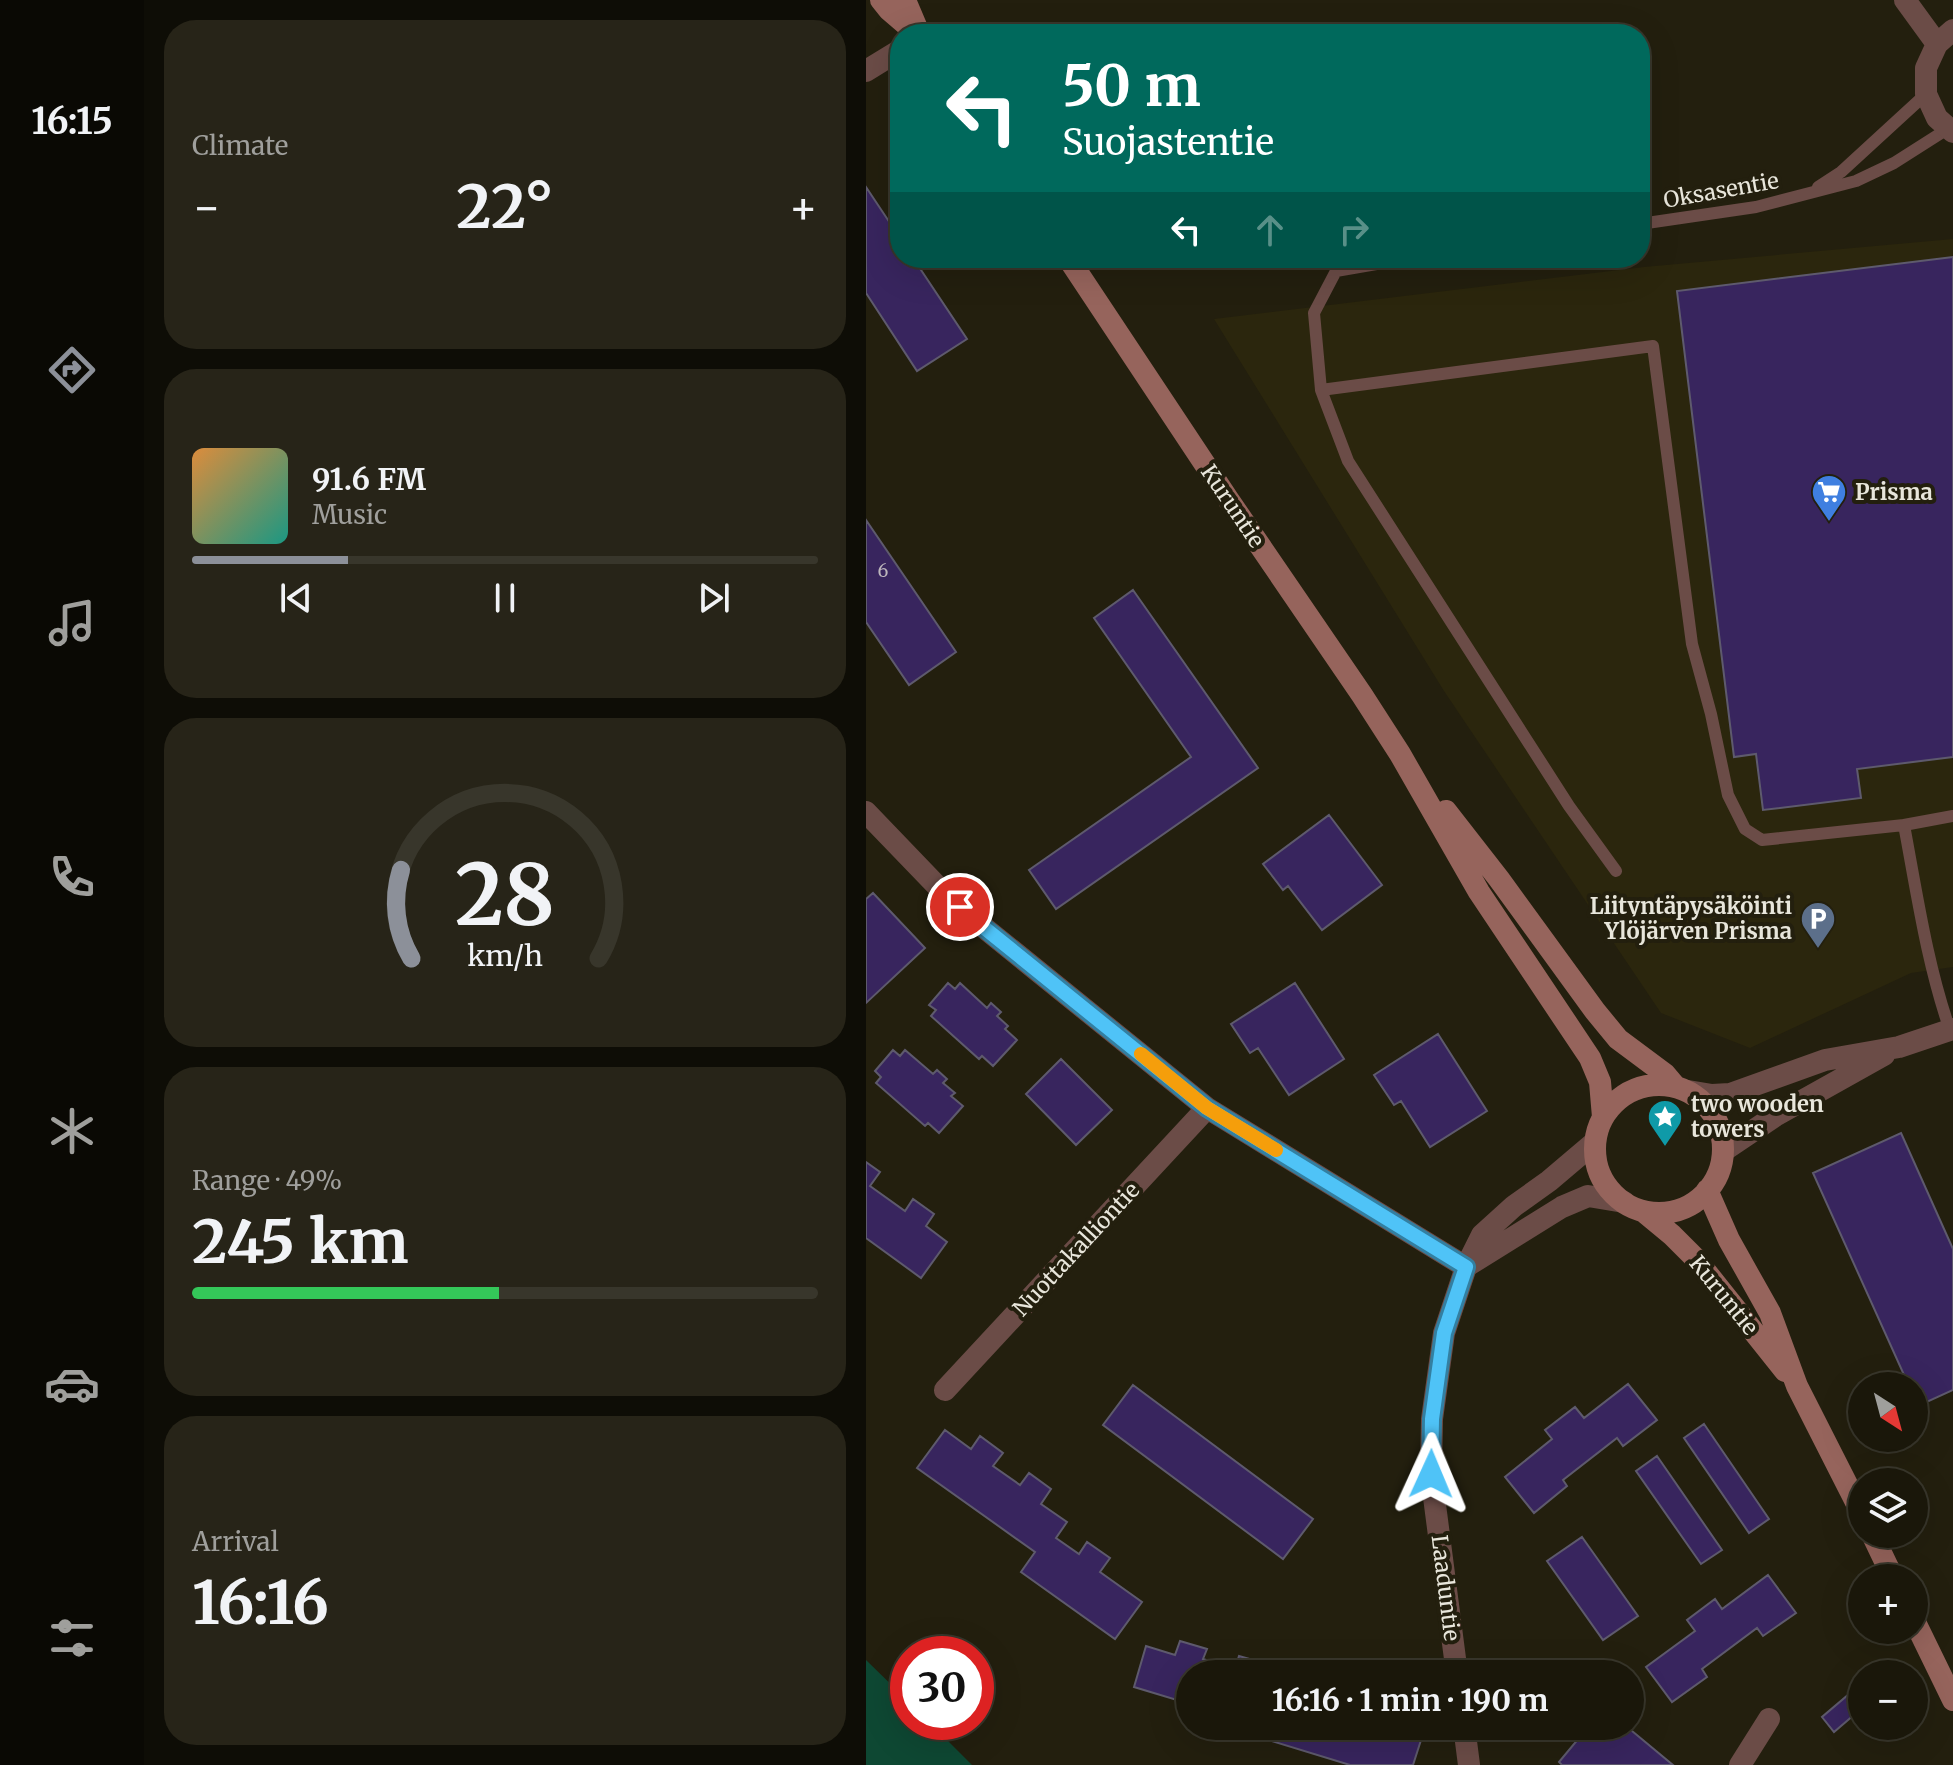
<!DOCTYPE html>
<meta charset="utf-8">
<style>
body{margin:0;font-family:Merriweather,serif;background:#272418;color:#f1f3f6;height:100vh;display:flex;flex-direction:column;font-size:30px;white-space:nowrap}
*{box-sizing:border-box;margin:0}
p{font-size:26px;color:#9f9f9c}
.icon{flex:none;width:44px;height:44px;fill:none;stroke:currentColor;stroke-width:2;stroke-linecap:round;stroke-linejoin:round}
.map{position:relative;flex:1;overflow:hidden}
.side{display:flex;flex-direction:column;gap:20px;padding:20px;background:#0e0d06;width:722px}
.side>*{flex:none}
.banner{position:absolute;left:24px;top:24px;width:760px;height:244px;border-radius:32px;box-shadow:0 8px 32px #0002,0 0 0 2px #38362b;background:#00695c;color:#fff;overflow:hidden}
.needle{width:52px;rotate:144deg}
.tools{position:absolute;left:982px;top:1372px;display:grid;gap:16px}
.tools a{display:grid;place-items:center;width:80px;height:80px;border-radius:50%;background:#1a170a;box-shadow:0 8px 32px #0002,0 0 0 2px #38362b;font-size:40px}
.speed{position:absolute;left:24px;top:1636px;display:flex;gap:16px;font-size:40px;font-weight:700;text-align:center}
.speed>*{display:grid;place-content:center;width:104px;height:104px;border-radius:50%;background:#1a170a;box-shadow:0 8px 32px #0002,0 0 0 2px #38362b;line-height:1}
.speed .limit{border:12px solid #d22;background:#fff;color:#111}
.pin{position:absolute;display:grid;place-items:center;width:68px;height:68px;color:#fff;margin:-34px;border:4px solid #fff;border-radius:50%;box-shadow:0 2px 8px #0007}
.me{position:absolute;width:88px;margin:-44px;rotate:1deg;stroke-linejoin:round;filter:drop-shadow(0 0 6px #0008)}
.turn{display:flex;align-items:center;gap:28px;height:168px;padding:0 40px;font-size:36px}
.turn .icon{width:104px;height:104px;stroke-width:2.5}
.turn b{display:block;font-size:56px;line-height:68px}
.lanes{display:flex;align-items:center;height:76px;padding:0 40px;background:#0003;justify-content:center;gap:40px;direction:ltr}
.lanes .off{opacity:.35}
.big{font-size:60px;font-weight:700;line-height:1.1}
.side .tile{flex:1;display:flex;flex-direction:column;justify-content:center;gap:12px;min-width:0;padding:0 28px;border-radius:32px;background:#272418}
.side .dial{align-items:center;gap:0}
.dial svg{height:208px;overflow:visible;fill:none;stroke:#38362b;stroke-width:7;stroke-linecap:round;text-anchor:middle}
.dial text{fill:#f1f3f6;stroke:none}
.song{display:flex;align-items:center;gap:24px}
.cover{width:96px;height:96px;border-radius:12px;background:linear-gradient(135deg,hsl(30 70% 55%),hsl(170 70% 35%))}
.played{height:8px;border-radius:4px;background:linear-gradient(90deg,#8c9099 25%,#38362b 25%)}
.keys{display:flex;justify-content:space-around;direction:ltr}
.heat{display:flex;justify-content:space-between;align-items:center;font-size:44px;direction:ltr}
.charge{height:12px;border-radius:6px;background:linear-gradient(90deg,#34c759 49%,#38362b 0)}
.trip{position:absolute;left:310px;top:1660px;width:468px;height:80px;border-radius:40px;background:#1a170a;box-shadow:0 8px 32px #0002,0 0 0 2px #38362b;font-weight:700;line-height:80px;text-align:center}
main{display:flex;flex:1;min-height:0}
.tabs{display:flex;flex-direction:column;width:144px;justify-content:space-around;align-items:center;background:#0a0904;color:#9f9f9c}
.tabs .icon{width:56px;height:56px}
.tabs .active{color:#8c9099}
.tabs b{font-size:36px;color:#f1f3f6}
.map>svg:first-child{display:block}
</style>
<main>
<nav class="tabs">
<b>16:15</b>
<svg class="icon active" aria-label="directions" viewBox="0 0 24 24"><path d="M12 3l9 9-9 9-9-9zM9 14v-3h6M13 9l2 2-2 2"/></svg>
<svg class="icon" aria-label="music" viewBox="0 0 24 24"><path d="M9 18V5l10-2v13"/><circle cx="6" cy="18" r="3"/><circle cx="16" cy="16" r="3"/></svg>
<svg class="icon" aria-label="phone" viewBox="0 0 24 24"><path d="M5 4h4l2 5-3 2q2 4 5 5l2-3 5 2v4C11 20 4 13 5 4z"/></svg>
<svg class="icon" aria-label="climate" viewBox="0 0 24 24"><path d="M12 3v18M4 7l16 10M4 17L20 7"/></svg>
<svg class="icon" aria-label="car" viewBox="0 0 24 24"><path d="M5 17H2v-5l4-1 3-4h7l3 4 3 1v5h-3M9 17h6M6 11h13"/><circle cx="7" cy="17" r="2"/><circle cx="17" cy="17" r="2"/></svg>
<svg class="icon" aria-label="filters" viewBox="0 0 24 24"><path d="M4 7h16M4 17h16"/><circle cx="9" cy="7" r="2"/><circle cx="15" cy="17" r="2"/></svg>
</nav>
<section class="side">
<div class="tile"><p>Climate</p>
<div class="heat"><a>−</a><b class="big">22°</b><a>+</a></div>
</div>
<div class="tile">
<div class="song"><i class="cover"></i><div><b>91.6 FM</b><p>Music</p></div></div>
<div class="played"></div>
<div class="keys"><svg class="icon" aria-label="previous" viewBox="0 0 24 24"><path d="M18 5L8 12l10 7zM5 5v14"/></svg><svg class="icon" aria-label="pause" viewBox="0 0 24 24"><path d="M8 5v14M16 5v14"/></svg><svg class="icon" aria-label="next" viewBox="0 0 24 24"><path d="M6 5l10 7-10 7zM19 5v14"/></svg></div>
</div>
<div class="tile dial"><svg viewBox="0 0 100 80">
<path d="M14 69A42 42 0 1 1 86 69"/>
<path d="M14 69A42 42 0 0 1 10 35" stroke="#8c9099"/>
<text x="50" y="56" font-size="32" font-weight="700">28</text>
<text x="50" y="72" font-size="11">km/h</text>
</svg></div>
<div class="tile"><p>Range · 49%</p><b class="big">245 km</b><div class="charge"></div></div>
<div class="tile"><p>Arrival</p><b class="big">16:16</b></div>
</section>
<div class="map">
<svg width="1087" height="1765" viewBox="0 0 1087 1765">
<rect width="100%" height="100%" fill="#231f0e"/>
<path fill="#2b260d" d="M1087,239V967L1045,973L884,1048L795,1013L578,691L348,319L778,267Z"/>
<path fill="#0e4833" d="M0,1660L42,1701V1722H63L106,1765H0Z"/>
<path fill="#38255e" stroke="#5e5a6d" stroke-width="2" d="M0,187L34,238V258H47L101,339L51,371L0,293Z
M1087,257V757L991,769L995,798L897,810L890,754L868,757L811,291Z
M0,520L90,652L43,685L0,622Z
M267,590L392,768L190,909L163,870L325,757L228,618Z
M463,815L516,885L456,930L422,886L417,890L397,864Z
M7,893L59,948L0,1003V899Z
M82,983L89,989L94,983L121,1008L125,1003L135,1012L131,1016L142,1026L139,1029L151,1040L127,1066L116,1056L113,1059L65,1016L70,1010L63,1005Z
M429,983L478,1059L423,1095L392,1048L384,1053L365,1024Z
M572,1034L621,1111L564,1147L535,1101L528,1105L508,1075Z
M27,1050L34,1056L39,1050L67,1074L71,1070L81,1079L77,1083L89,1093L85,1096L97,1106L73,1133L62,1123L59,1126L10,1083L15,1077L9,1071Z
M195,1059L246,1110L210,1145L160,1094Z
M1035,1133L1087,1249V1390L1052,1406L1048,1397V1386H1043L947,1173Z
M0,1162L14,1172L4,1186L39,1211L47,1199L68,1214L60,1226L81,1242L55,1278L0,1238Z
M762,1384L791,1420L757,1446L751,1438L697,1480L701,1486L668,1513L639,1477L686,1439L679,1430L709,1407L718,1418Z
M267,1385L447,1519L417,1559L237,1425Z
M838,1424L903,1519L883,1533L818,1438Z
M79,1430L105,1449L114,1436L137,1453L127,1466L154,1485L163,1473L185,1489L175,1504L201,1522L190,1538L213,1554L221,1542L244,1558L234,1572L276,1602L249,1639L155,1572L169,1552L51,1468Z
M791,1456L856,1550L835,1564L770,1471Z
M716,1537L772,1616L737,1640L681,1561Z
M902,1575L930,1613L897,1636L891,1628L836,1669L841,1677L806,1702L780,1667L829,1631L821,1620L849,1599L856,1609Z
M314,1641L341,1649L337,1659L369,1669L373,1656L401,1664L398,1674H324V1704L268,1687L280,1646L309,1655Z
M989,1689L996,1697V1708L968,1732L956,1717Z
M398,1726H527L526,1728L556,1737L547,1765H484L399,1739L403,1728Z
M723,1726H760L807,1765H696L693,1762Z"/>
<g fill="none" stroke-linecap="round" stroke-linejoin="round">
<path stroke="#6b4c47" stroke-width="12" d="M952,187L975,172L1060,94
M774,224L890,207L990,181L1028,163L1083,128
M545,258L470,271L448,313L455,390L787,346L826,644L845,714L862,795L879,829L896,840L1038,825L1087,816
M455,390L482,461L703,806L750,871
M1038,825C1051,894 1061,964 1084,1030"/>
<path stroke="#6b4c47" stroke-width="22" d="M1039,0L1071,44
M1087,30L1071,44L1060,68V94L1071,118L1087,132
M0,71L34,50
M0,812L73,888L116,926L341,1108L600,1267L578,1333L566,1419L565,1474L591,1674
M79,1390L341,1108
M598,1726L603,1765
M874,1765L903,1719"/>
<path stroke="#6b4c47" stroke-width="22" d="M822,1091L846,1095L864,1094L959,1060L1033,1047L1087,1029
M857,1151L909,1116L1018,1055
M601,1266L696,1207L722,1196L758,1202
M600,1267L616,1235L648,1206L683,1181L729,1142"/>
<path stroke="#96645c" stroke-width="22" d="M15,0L23,10L51,34
M39,0L53,33
M202,258L362,499L496,695L534,754L613,892L724,1058L734,1082L737,1117
M580,811L633,879L729,1011L752,1039L799,1074L810,1087
M729 1149a64 64 0 1 1 128 0a64 64 0 1 1-128 0Z
M841,1190L863,1240L904,1313L931,1386L996,1514
M777,1211L806,1235L829,1258L919,1371
M1006,1534L1027,1578
M1048,1620L1087,1700"/>
</g>
<g fill="none" stroke-linecap="round" stroke-linejoin="round">
<defs>
<path id="route" d="M94,907L116,926L341,1108L600,1267L578,1333L566,1419L565,1474"/>
</defs>
<use href="#route" stroke="#337fa1" stroke-width="20"/>
<use href="#route" stroke="#4fc3f7" stroke-width="14"/>
<path stroke="#f59e0b" stroke-width="14" d="M275,1054L341,1108L410,1150"/>
</g>
<defs>
<symbol id="supermarket-pin" viewBox="-11 -11 22 30"><path d="M0 17L-7.5 6A9.5 9.5 0 1 1 7.5 6Z" fill="#3f7fe0" stroke="#231f0e"/><path d="M-6-5.5h2.5l.6 2H6L4.5 2H-2.5L-4.4-4H-6ZM-1.5 3.2a1.3 1.3 0 1 0 .1 0ZM3 3.2a1.3 1.3 0 1 0 .1 0Z" fill="#fff"/></symbol>
<symbol id="parking-pin" viewBox="-11 -11 22 30"><path d="M0 17L-7.5 6A9.5 9.5 0 1 1 7.5 6Z" fill="#5c6f8a" stroke="#231f0e"/><path d="M-3.5-5.5H1a3.5 3.5 0 0 1 0 7H-1V5.5H-3.5ZM-1-3.4V-.6H.8a1.4 1.4 0 0 0 0-2.8Z" fill="#fff"/></symbol>
<symbol id="sight-pin" viewBox="-11 -11 22 30"><path d="M0 17L-7.5 6A9.5 9.5 0 1 1 7.5 6Z" fill="#0f9aa8" stroke="#231f0e"/><path d="M0-6L1.8-2.2L6-1.7L2.9 1.2L3.7 5.4L0 3.3L-3.7 5.4L-2.9 1.2L-6-1.7L-1.8-2.2Z" fill="#fff"/></symbol>
</defs>
<g fill-rule="evenodd">
<use href="#supermarket-pin" x="943" y="472" width="40" height="54"/>
<use href="#parking-pin" x="932" y="899" width="40" height="54"/>
<use href="#sight-pin" x="779" y="1097" width="40" height="54"/>
</g>
<g text-anchor="middle" stroke-width="8" stroke-linejoin="round" paint-order="stroke">
<g font-size="18" fill="#bcb6bc">
<text x="17" y="577">6</text>
</g>
<g font-size="22" fill="#e8e6db" stroke="#231f0e">
<text transform="translate(855 190) rotate(-10)" y="8">Oksasentie</text>
<text transform="translate(367 506) rotate(56)" y="8">Kuruntie</text>
<text transform="translate(210 1249) rotate(-47)" y="8">Nuottakalliontie</text>
<text transform="translate(858 1295) rotate(51)" y="8">Kuruntie</text>
<text transform="translate(580 1588) rotate(83)" y="8">Laaduntie</text>
</g>
<g font-size="22" font-weight="bold" fill="#e8e6db" stroke="#231f0e" text-anchor="start">
<text x="989" y="500">Prisma</text>
<text x="926" y="914" text-anchor="end">Liityntäpysäköinti<tspan x="926" dy="25">Ylöjärven Prisma</tspan></text>
<text x="825" y="1112">two wooden<tspan x="825" dy="25">towers</tspan></text>
</g>
</g>
</svg>
<div class="tools">
<a><svg class="needle" viewBox="-14 -14 28 28"><path d="M0-13l5 13h-10z" fill="#e53935"/><path d="M0 13l5-13h-10z" fill="#9f9f9c"/></svg></a>
<a><svg class="icon" aria-label="layers" viewBox="0 0 24 24"><path d="M12 4l9 5-9 5-9-5zM3 14l9 5 9-5"/></svg></a>
<a>+</a>
<a>−</a>
</div>
<div class="speed"><div class="limit">30</div></div>
<div class="pin" style="left:94px;top:907px;background:#d93025"><svg class="icon" aria-label="arrive" viewBox="0 0 24 24"><path d="M6 21V4h12l-3 4 3 4H6"/></svg></div>
<svg class="me" style="left:565px;top:1474px" viewBox="-20 -20 40 40"><path d="M0-17L14 15 0 8-14 15z" fill="#4fc3f7" stroke="#fff" stroke-width="4"/></svg>
<div class="trip">16:16 · 1 min · 190 m</div>
<div class="banner">
<div class="turn"><svg class="icon" aria-label="left" viewBox="0 0 24 24"><path d="M17 20v-9H6M10 6l-5 5 5 5"/></svg><div><b>50 m</b>Suojastentie</div></div>
<div class="lanes"><svg class="icon" aria-label="left" viewBox="0 0 24 24"><path d="M17 20v-9H6M10 6l-5 5 5 5"/></svg><svg class="icon off" aria-label="ahead" viewBox="0 0 24 24"><path d="M12 20V5M6 11l6-6 6 6"/></svg><svg class="icon off" aria-label="right" viewBox="0 0 24 24"><path d="M7 20v-9h11M14 6l5 5-5 5"/></svg></div>
</div>
</div>
</main>
